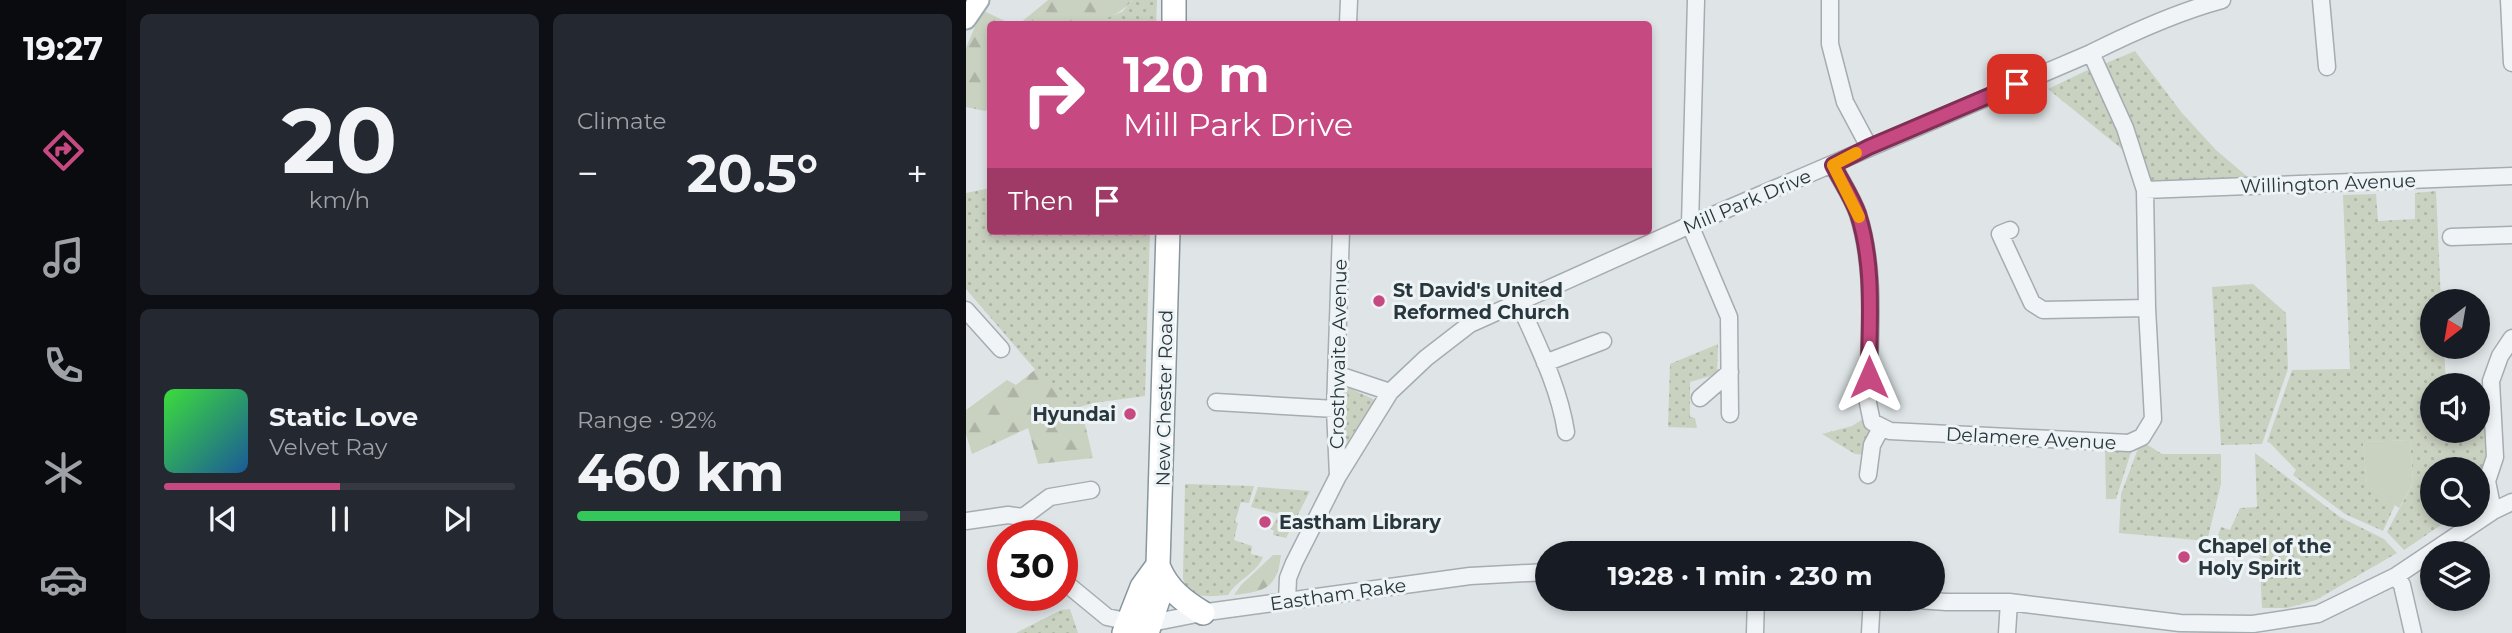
<!DOCTYPE html>
<meta charset="utf-8">
<style>
body{margin:0;font-family:Montserrat,sans-serif;background:#242831;color:#f1f3f6;height:100vh;display:flex;flex-direction:column;font-size:26px;white-space:nowrap}
*{box-sizing:border-box;margin:0}
p{font-size:23px;color:#9ea1a6}
.icon{flex:none;width:38px;height:38px;fill:none;stroke:currentColor;stroke-width:2;stroke-linecap:round;stroke-linejoin:round}
.map{position:relative;flex:1;overflow:hidden}
.side{display:flex;flex-direction:column;gap:14px;padding:14px;background:#0d0f14;width:840px}
.side>*{flex:none}
.guide{position:absolute;left:21px;top:21px;width:665px;height:214px;border-radius:7px;box-shadow:0 4px 10px #0003;background:#c74981;color:#fff;overflow:hidden}
.needle{width:46px;rotate:211deg}
.tools{position:absolute;left:1454px;top:289px;display:grid;gap:14px}
.tools a{display:grid;place-items:center;width:70px;height:70px;border-radius:50%;background:#171b24;box-shadow:0 4px 10px #0003;font-size:35px}
.speed{position:absolute;left:21px;top:520px;display:flex;gap:14px;font-size:35px;font-weight:700;text-align:center}
.speed>*{display:grid;place-content:center;width:91px;height:91px;border-radius:50%;background:#171b24;box-shadow:0 4px 10px #0003;line-height:1}
.speed .limit{border:10px solid #d22;background:#fff;color:#111}
.pin{position:absolute;display:grid;place-items:center;width:60px;height:60px;color:#fff;margin:-30px;border-radius:14px;box-shadow:0 4px 10px #0006}
.me{position:absolute;width:77px;margin:-38px;rotate:0deg;stroke-linejoin:round;filter:drop-shadow(0 0 5px #0008)}
.turn{display:flex;align-items:center;gap:24px;height:147px;padding:0 21px;font-size:32px}
.turn .icon{width:91px;height:91px;stroke-width:2.5}
.turn b{display:block;font-size:49px;line-height:60px}
.then{display:flex;align-items:center;height:66px;padding:0 21px;background:#0003;gap:14px;font-size:26px}
.big{font-size:52px;font-weight:700;line-height:1.1}
.side .widget{flex:1;display:flex;flex-direction:column;justify-content:center;gap:10px;min-width:0;padding:0 24px;border-radius:10px;background:#242831}
.side .dial{align-items:center;gap:0}
.dial b{font-size:91px;line-height:1}
.song{display:flex;align-items:center;gap:21px}
.cover{width:84px;height:84px;border-radius:10px;background:linear-gradient(135deg,hsl(120 70% 55%),hsl(210 70% 35%))}
.played{height:7px;border-radius:4px;background:linear-gradient(90deg,#c74981 50%,#363941 50%)}
.keys{display:flex;justify-content:space-around;direction:ltr}
.heat{display:flex;justify-content:space-between;align-items:center;font-size:38px;direction:ltr}
.charge{height:10px;border-radius:5px;background:linear-gradient(90deg,#34c759 92%,#363941 0)}
.side .tiles{flex:1;display:grid;gap:14px;grid-template-columns:repeat(2,1fr)}
.trip{position:absolute;left:569px;top:541px;width:410px;height:70px;border-radius:35px;background:#171b24;box-shadow:0 4px 10px #0003;font-weight:700;line-height:70px;text-align:center}
main{display:flex;flex:1;min-height:0}
.menu{display:flex;flex-direction:column;width:126px;justify-content:space-around;align-items:center;background:#090b0e;color:#9ea1a6}
.menu .icon{width:49px;height:49px}
.menu .on{color:#c74981}
.menu b{font-size:32px;color:#f1f3f6}
.map>svg:first-child{display:block}
</style>
<main>
<nav class="menu">
<b>19:27</b>
<svg class="icon on" aria-label="directions" viewBox="0 0 24 24"><path d="M12 3l9 9-9 9-9-9zM9 14v-3h6M13 9l2 2-2 2"/></svg>
<svg class="icon" aria-label="music" viewBox="0 0 24 24"><path d="M9 18V5l10-2v13"/><circle cx="6" cy="18" r="3"/><circle cx="16" cy="16" r="3"/></svg>
<svg class="icon" aria-label="phone" viewBox="0 0 24 24"><path d="M5 4h4l2 5-3 2q2 4 5 5l2-3 5 2v4C11 20 4 13 5 4z"/></svg>
<svg class="icon" aria-label="climate" viewBox="0 0 24 24"><path d="M12 3v18M4 7l16 10M4 17L20 7"/></svg>
<svg class="icon" aria-label="car" viewBox="0 0 24 24"><path d="M5 17H2v-5l4-1 3-4h7l3 4 3 1v5h-3M9 17h6M6 11h13"/><circle cx="7" cy="17" r="2"/><circle cx="17" cy="17" r="2"/></svg>
</nav>
<section class="side">
<div class="tiles">
<div class="widget dial"><b>20</b><p>km/h</p></div>
<div class="widget"><p>Climate</p>
<div class="heat"><a>−</a><b class="big">20.5°</b><a>+</a></div>
</div>
<div class="widget">
<div class="song"><i class="cover"></i><div><b>Static Love</b><p>Velvet Ray</p></div></div>
<div class="played"></div>
<div class="keys"><svg class="icon" aria-label="previous" viewBox="0 0 24 24"><path d="M18 5L8 12l10 7zM5 5v14"/></svg><svg class="icon" aria-label="pause" viewBox="0 0 24 24"><path d="M8 5v14M16 5v14"/></svg><svg class="icon" aria-label="next" viewBox="0 0 24 24"><path d="M6 5l10 7-10 7zM19 5v14"/></svg></div>
</div>
<div class="widget"><p>Range · 92%</p><b class="big">460 km</b><div class="charge"></div></div>
</div>
</section>
<div class="map">
<svg width="1546" height="633" viewBox="0 0 1546 633">
<defs>
<pattern id="grass-dots" width="8" height="8" patternUnits="userSpaceOnUse" patternTransform="scale(1.75)"><rect width="8" height="8" fill="#c9d1c0"/><path d="M2 2h.1M6 6h.1" fill="none" stroke="#adb4a6" stroke-width="1.8" stroke-linecap="round"/></pattern>
<pattern id="forest-firs" width="22" height="20" patternUnits="userSpaceOnUse" patternTransform="scale(1.75)"><rect width="22" height="20" fill="#c9d1c0"/><path d="M5 1l3.5 6h-7zM16 11l3.5 6h-7z" fill="#adb4a6"/></pattern>
</defs>
<rect width="100%" height="100%" fill="#dfe5e7"/>
<path fill="url(#grass-dots)" d="M167,0H191L190,24H120L156,12Z
M1169,51L1216,113L1250,150L1284,179L1187,182L1182,180L1138,64Z
M1124,69L1129,74L1162,154L1082,89Z
M24,188V231H184L179,396L127,403L104,410L0,289V193Z
M1470,191L1475,301H1466V346L1478,347L1480,385H1466V430H1512V385H1516L1520,461L1512,485V469H1466V514L1490,515L1438,550L1421,532L1447,483L1444,440L1397,442L1401,485L1429,505L1417,531L1379,514L1327,475L1330,470L1304,443L1301,442L1326,370L1384,369L1377,195L1410,194L1412,221L1449,219V193Z
M1287,284L1320,313L1322,369L1296,444L1255,445L1246,287Z
M752,344L751,374L724,382V417L729,418L731,428L702,427L704,364Z
M381,387L407,399L408,401L376,451L375,390Z
M897,419L908,433L901,455L889,454L856,434L886,426Z
M1177,442L1196,454H1255V484L1241,541L1153,533L1155,494L1173,446Z
M1139,446H1167L1150,499H1140Z
M1289,453L1374,517L1418,539L1431,553L1350,600L1321,608H1296L1293,543L1249,544L1255,527L1264,530L1274,508L1291,507Z
M219,484L288,486L283,503L275,502L269,522L272,523L268,540L286,546L285,554L297,557C291,573 271,580 262,595C244,596 223,601 217,578Z
M292,487L344,491L320,538L307,535L308,531L305,529L313,514L285,507Z
M104,609L112,633H50L95,610Z"/>
<path fill="url(#forest-firs)" d="M82,0H167C138,32 92,25 53,24Z
M16,10L45,24H24V109L19,111L0,107V48Z
M70,369L104,410L115,407L127,458L72,464L62,428L6,454L0,434V410L41,380L50,385Z
M307,555H315C311,589 299,591 268,595L275,585Z"/>
<path fill="#c9d1c0" d="M1444,440L1447,483L1433,508L1401,485L1397,442Z"/>
<g fill="none" stroke-linecap="round" stroke-linejoin="round">
<defs>
<path id="minor" d="M730,0L724,225L763,317L764,414
M864,0V44L879,102L903,147
M1355,0L1361,67
M1543,0L1546,63
M382,24L383,0
M867,165C875,181 886,197 892,214C911,274 903,341 902,403L906,422L924,431L1163,443L1176,437L1187,419L1181,308L1179,190L1159,128L1125,53
M1179,190L1546,176
M1044,230L1034,234L1066,303L1077,310L1181,308
M1485,237L1546,235
M552,301C571,344 593,386 600,432
M0,310L35,349
M579,363L637,341
M370,374L424,392
M734,398L764,372
M250,402L369,409
M902,475L906,445L915,428
M372,476L369,409L375,231
M1527,511L1521,481L1529,457L1525,381L1534,356L1546,338
M57,517L84,497L125,490
M0,521L42,515L57,517L64,536
M1430,576L1436,585L1447,633
M96,580L141,617L164,622L185,623L241,612L504,576L581,572
M924,598L980,602H1043L1214,623L1287,624L1352,614L1430,576L1527,511L1546,502
M321,600L322,578L328,563L372,476L424,392L460,358L504,324L724,225L1125,53C1167,32 1211,12 1256,0
M789,633L790,598
M904,633L906,598
M1041,633L1043,602"/>
<path id="major" d="M0,19L13,0"/>
<path id="highway" d="M208,24V0
M193,568C202,589 217,601 237,613
M158,633L176,587L192,565
M181,633L192,600V565L202,231"/>
</defs>
<use href="#minor" stroke="#a4adb1" stroke-width="19"/>
<use href="#major" stroke="#9eacb2" stroke-width="23"/>
<use href="#highway" stroke="#87969d" stroke-width="26"/>
<use href="#minor" stroke="#f1f4f6" stroke-width="16"/>
<use href="#major" stroke="#fff" stroke-width="19"/>
<use href="#highway" stroke="#fff" stroke-width="23"/>
</g>
<g fill="none" stroke-linecap="round" stroke-linejoin="round">
<defs>
<path id="route" d="M903,377C903,322 909,267 892,214C886,197 875,181 867,165L903,147L1051,84"/>
</defs>
<use href="#route" stroke="#812f54" stroke-width="18"/>
<use href="#route" stroke="#c74981" stroke-width="12"/>
<path stroke="#f59e0b" stroke-width="12" d="M890,153L867,165L893,217"/>
</g>
<g fill="#c74981" stroke="#eef3f5" stroke-width="2.5">
<circle cx="413" cy="301" r="7"/>
<circle cx="164" cy="414" r="7"/>
<circle cx="299" cy="522" r="7"/>
<circle cx="1218" cy="557" r="7"/>
</g>
<g text-anchor="middle" stroke-width="6" stroke-linejoin="round" paint-order="stroke">
<g font-size="19" fill="#28363d" stroke="#eef3f5">
<text transform="translate(1362 183) rotate(-2)" y="7">Willington Avenue</text>
<text transform="translate(781 201) rotate(-23)" y="7">Mill Park Drive</text>
<text transform="translate(372 354) rotate(-89)" y="7">Crosthwaite Avenue</text>
<text transform="translate(198 398) rotate(-89)" y="7">New Chester Road</text>
<text transform="translate(1065 438) rotate(3)" y="7">Delamere Avenue</text>
<text transform="translate(372 594) rotate(-8)" y="7">Eastham Rake</text>
</g>
<g font-size="19" font-weight="bold" fill="#28363d" stroke="#eef3f5" text-anchor="start">
<text x="427" y="297">St David's United<tspan x="427" dy="22">Reformed Church</tspan></text>
<text x="150" y="421" text-anchor="end">Hyundai</text>
<text x="313" y="529">Eastham Library</text>
<text x="1232" y="553">Chapel of the<tspan x="1232" dy="22">Holy Spirit</tspan></text>
</g>
</g>
</svg>
<div class="tools">
<a><svg class="needle" viewBox="-14 -14 28 28"><path d="M0-13l5 13h-10z" fill="#e53935"/><path d="M0 13l5-13h-10z" fill="#9ea1a6"/></svg></a>
<a><svg class="icon" aria-label="sound" viewBox="0 0 24 24"><path d="M4 9h4l5-4v14l-5-4H4zM17 9q2 3 0 6"/></svg></a>
<a><svg class="icon" aria-label="search" viewBox="0 0 24 24"><circle cx="10" cy="10" r="6"/><path d="M15 15l6 6"/></svg></a>
<a><svg class="icon" aria-label="layers" viewBox="0 0 24 24"><path d="M12 4l9 5-9 5-9-5zM3 14l9 5 9-5"/></svg></a>
</div>
<div class="speed"><div class="limit">30</div></div>
<div class="pin" style="left:1051px;top:84px;background:#d93025"><svg class="icon" aria-label="arrive" viewBox="0 0 24 24"><path d="M6 21V4h12l-3 4 3 4H6"/></svg></div>
<svg class="me" style="left:903px;top:377px" viewBox="-20 -20 40 40"><path d="M0-17L14 15 0 8-14 15z" fill="#c74981" stroke="#fff" stroke-width="4"/></svg>
<div class="trip">19:28 · 1 min · 230 m</div>
<div class="guide">
<div class="turn"><svg class="icon" aria-label="right" viewBox="0 0 24 24"><path d="M7 20v-9h11M14 6l5 5-5 5"/></svg><div><b>120 m</b>Mill Park Drive</div></div>
<div class="then">Then<svg class="icon" aria-label="arrive" viewBox="0 0 24 24"><path d="M6 21V4h12l-3 4 3 4H6"/></svg></div>
</div>
</div>
</main>
